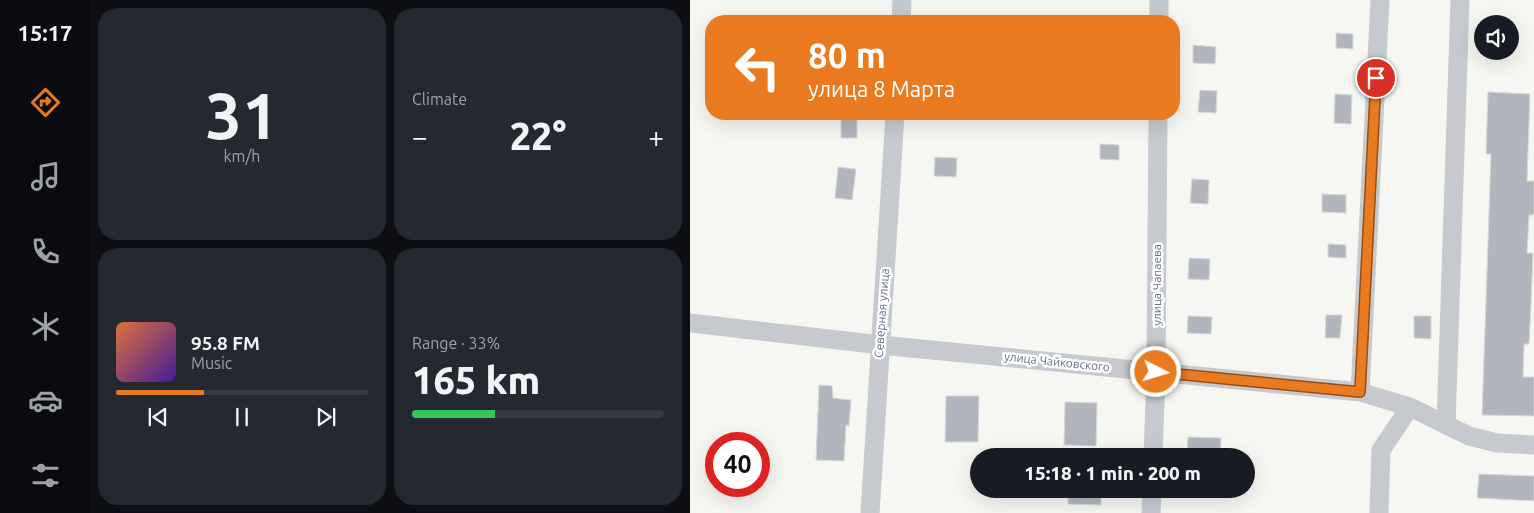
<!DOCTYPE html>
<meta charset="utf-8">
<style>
body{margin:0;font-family:Ubuntu,sans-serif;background:#242831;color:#f1f3f6;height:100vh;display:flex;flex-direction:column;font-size:19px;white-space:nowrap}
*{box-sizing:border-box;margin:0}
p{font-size:16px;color:#9ea1a6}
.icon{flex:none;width:28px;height:28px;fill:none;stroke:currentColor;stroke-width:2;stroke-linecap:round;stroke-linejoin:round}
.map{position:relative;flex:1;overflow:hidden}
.side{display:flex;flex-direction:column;gap:8px;padding:8px;background:#0d0f14;width:600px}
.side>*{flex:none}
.banner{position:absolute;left:15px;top:15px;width:475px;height:105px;border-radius:20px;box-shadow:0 5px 20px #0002;background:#ea7a20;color:#fff;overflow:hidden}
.tools{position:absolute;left:784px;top:15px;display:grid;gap:10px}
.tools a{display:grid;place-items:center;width:45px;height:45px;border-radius:50%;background:#171b24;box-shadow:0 5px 20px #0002;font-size:25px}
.speed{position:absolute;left:15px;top:432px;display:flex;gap:10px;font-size:25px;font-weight:700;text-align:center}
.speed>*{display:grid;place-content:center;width:65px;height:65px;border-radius:50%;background:#171b24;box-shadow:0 5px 20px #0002;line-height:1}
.speed .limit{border:8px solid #d22;background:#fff;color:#111}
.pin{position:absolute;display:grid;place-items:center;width:42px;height:42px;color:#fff;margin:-21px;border:2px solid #fff;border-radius:50%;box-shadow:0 1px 5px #0007}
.me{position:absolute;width:55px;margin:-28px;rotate:95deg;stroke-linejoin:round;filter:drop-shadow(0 0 4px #0008)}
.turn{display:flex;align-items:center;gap:18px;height:105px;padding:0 20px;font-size:22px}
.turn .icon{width:65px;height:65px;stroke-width:2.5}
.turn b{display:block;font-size:35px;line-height:42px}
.big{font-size:38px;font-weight:800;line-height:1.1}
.side .tile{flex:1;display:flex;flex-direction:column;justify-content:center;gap:8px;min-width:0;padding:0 18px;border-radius:20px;background:#242831}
.side .dial{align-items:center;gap:0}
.dial b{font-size:65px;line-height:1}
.song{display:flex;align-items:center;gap:15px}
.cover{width:60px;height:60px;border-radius:8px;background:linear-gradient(135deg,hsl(20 70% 55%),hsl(260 70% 35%))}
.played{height:5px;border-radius:2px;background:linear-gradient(90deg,#ea7a20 35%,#363941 35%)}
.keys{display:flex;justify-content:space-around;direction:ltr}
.heat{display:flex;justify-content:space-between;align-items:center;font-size:28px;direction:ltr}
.charge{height:8px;border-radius:4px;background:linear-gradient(90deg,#34c759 33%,#363941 0)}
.side .tiles{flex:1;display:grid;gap:8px;grid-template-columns:repeat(2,1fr)}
.trip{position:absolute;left:280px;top:448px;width:285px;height:50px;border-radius:25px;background:#171b24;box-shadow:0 5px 20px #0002;font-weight:800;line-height:50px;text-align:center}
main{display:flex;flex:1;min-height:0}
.tabs{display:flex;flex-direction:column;width:90px;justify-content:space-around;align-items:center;background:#090b0e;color:#9ea1a6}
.tabs .icon{width:35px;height:35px}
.tabs .active{color:#ea7a20}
.tabs b{font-size:22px;color:#f1f3f6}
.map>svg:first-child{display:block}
</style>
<main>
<nav class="tabs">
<b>15:17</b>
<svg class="icon active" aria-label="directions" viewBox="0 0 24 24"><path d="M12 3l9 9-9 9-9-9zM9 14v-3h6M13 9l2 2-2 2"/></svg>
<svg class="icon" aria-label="music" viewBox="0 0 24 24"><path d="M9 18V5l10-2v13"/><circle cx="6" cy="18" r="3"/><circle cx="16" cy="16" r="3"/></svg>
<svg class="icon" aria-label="phone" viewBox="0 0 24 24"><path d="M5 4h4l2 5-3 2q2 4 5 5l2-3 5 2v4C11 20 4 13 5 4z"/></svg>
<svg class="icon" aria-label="climate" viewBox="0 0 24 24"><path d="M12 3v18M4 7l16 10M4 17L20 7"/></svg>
<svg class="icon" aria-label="car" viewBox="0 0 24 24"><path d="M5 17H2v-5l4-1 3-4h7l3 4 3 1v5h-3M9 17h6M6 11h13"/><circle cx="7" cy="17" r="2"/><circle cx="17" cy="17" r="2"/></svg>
<svg class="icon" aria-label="filters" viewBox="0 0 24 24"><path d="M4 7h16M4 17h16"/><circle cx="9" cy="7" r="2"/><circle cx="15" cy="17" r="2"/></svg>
</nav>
<section class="side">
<div class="tiles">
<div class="tile dial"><b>31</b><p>km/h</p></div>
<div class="tile"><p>Climate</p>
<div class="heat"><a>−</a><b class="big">22°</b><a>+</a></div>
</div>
<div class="tile">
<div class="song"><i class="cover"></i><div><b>95.8 FM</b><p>Music</p></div></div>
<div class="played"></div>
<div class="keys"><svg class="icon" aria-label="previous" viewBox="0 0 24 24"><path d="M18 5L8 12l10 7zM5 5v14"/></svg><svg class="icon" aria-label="pause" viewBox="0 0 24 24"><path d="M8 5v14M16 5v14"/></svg><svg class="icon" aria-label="next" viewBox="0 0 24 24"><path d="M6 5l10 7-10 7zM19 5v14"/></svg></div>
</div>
<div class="tile"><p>Range · 33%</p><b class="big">165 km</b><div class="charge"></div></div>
</div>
</section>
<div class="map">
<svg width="844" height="513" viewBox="0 0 844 513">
<rect width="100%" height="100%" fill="#f6f7f3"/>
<path fill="#b1b6be" stroke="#d8d8d6" d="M646,33L663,34V49L646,48Z
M503,45L526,47L525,64L503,63Z
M510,90L527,91L526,113L508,112Z
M798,92L840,94L837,181H844V215H839L837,253H843L841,306L839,344H834L833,377H844V416L792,415L801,154H796Z
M645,94L662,95L661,124L644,123Z
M151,114H167V138H151Z
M410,144L429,145V160L410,159Z
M245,157L267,158L266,177L244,176Z
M148,167L166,169L162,200L145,198Z
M502,179L519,180L518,204L500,203Z
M632,194L656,195V213L632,212Z
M638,244L656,245V258L638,257Z
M499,258L520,259L519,280L498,279Z
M636,315H652L650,338H635Z
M498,316L522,317L521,334L497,333Z
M724,316H741V339L724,338Z
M129,385L142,386L143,398L161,400L159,426L156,425L154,461L126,460Z
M256,396H289L288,442H255Z
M375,402L407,403L406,446L374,445Z
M498,437L531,438L530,456H497Z
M789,474L844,476V501L787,498Z
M378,489H411V505L378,504Z"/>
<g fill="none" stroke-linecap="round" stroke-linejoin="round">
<path stroke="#c6c9cd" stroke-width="19" d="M211,21L212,0
M469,21V0
M0,323L191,345L670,392L720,407L779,436L807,443L844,445
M670,392L690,0
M756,425L770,0
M463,456L466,372L468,114
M180,513L205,114
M461,513L462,489
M689,513L691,450L720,407"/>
</g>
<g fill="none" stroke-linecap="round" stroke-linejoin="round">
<defs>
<path id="route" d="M466,372L670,392L686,78"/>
</defs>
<use href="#route" stroke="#984f15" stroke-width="12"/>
<use href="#route" stroke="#ea7a20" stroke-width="9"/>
</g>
<g text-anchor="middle" stroke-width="5" stroke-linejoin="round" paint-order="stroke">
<g font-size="12" fill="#647086" stroke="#fff">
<text transform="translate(467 285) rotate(-90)" y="4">улица Чапаева</text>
<text transform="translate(192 313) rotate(-86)" y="4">Северная улица</text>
<text transform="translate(367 362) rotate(6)" y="4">улица Чайковского</text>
</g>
</g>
</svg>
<div class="tools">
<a><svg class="icon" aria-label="sound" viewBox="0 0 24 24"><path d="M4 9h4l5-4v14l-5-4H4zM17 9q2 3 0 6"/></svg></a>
</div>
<div class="speed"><div class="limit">40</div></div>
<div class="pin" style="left:686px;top:78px;background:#d93025"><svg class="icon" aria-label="arrive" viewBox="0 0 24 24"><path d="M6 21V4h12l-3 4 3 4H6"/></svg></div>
<svg class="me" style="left:466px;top:372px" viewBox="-20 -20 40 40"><circle r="17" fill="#ea7a20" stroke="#fff" stroke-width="3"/><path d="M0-11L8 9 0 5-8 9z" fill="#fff"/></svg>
<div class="trip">15:18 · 1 min · 200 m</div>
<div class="banner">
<div class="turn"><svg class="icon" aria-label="left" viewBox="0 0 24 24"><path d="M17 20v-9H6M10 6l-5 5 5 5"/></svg><div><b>80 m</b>улица 8 Марта</div></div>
</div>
</div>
</main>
